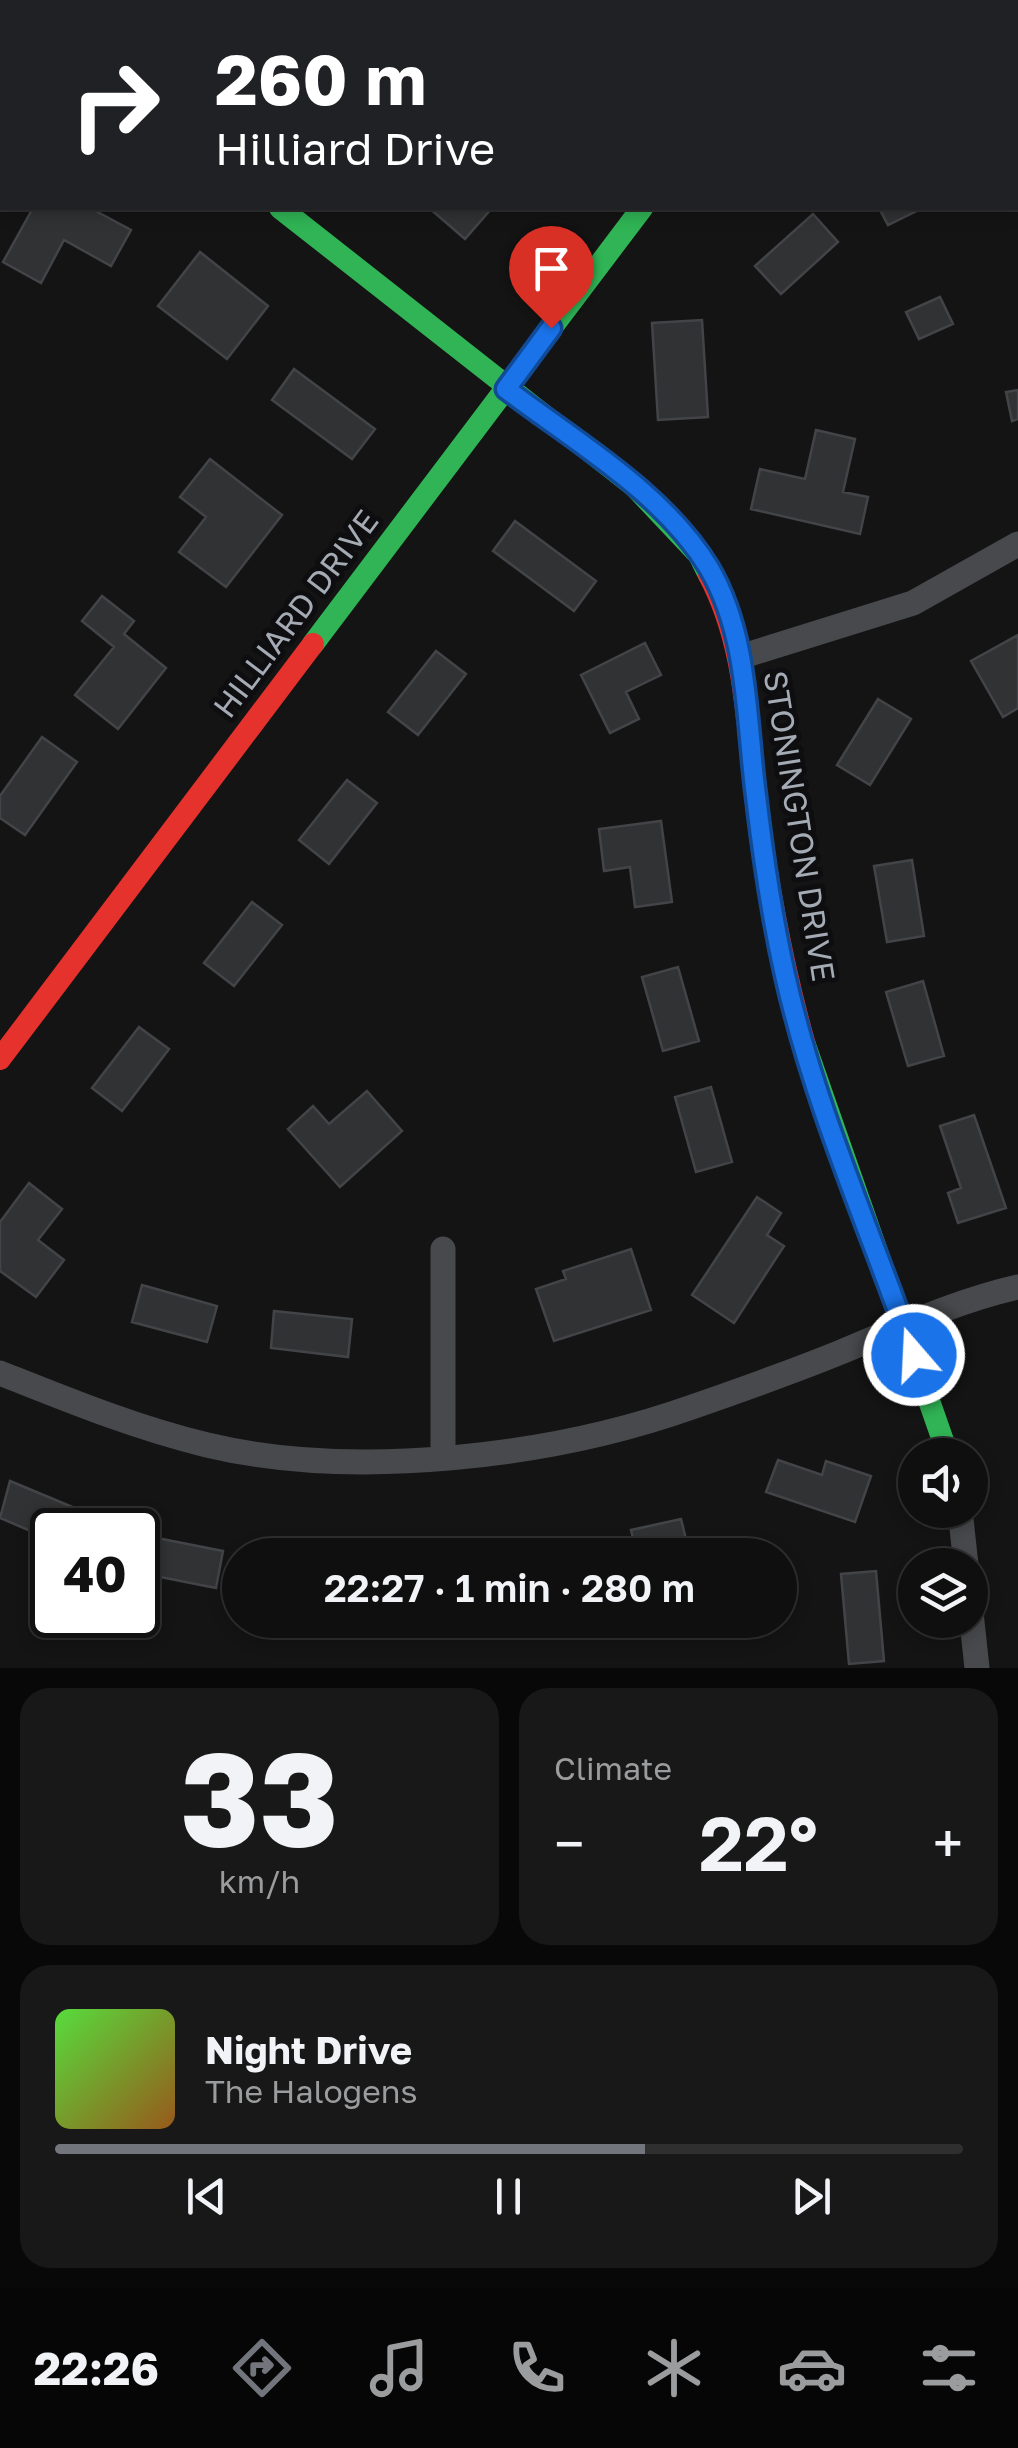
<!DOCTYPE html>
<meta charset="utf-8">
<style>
body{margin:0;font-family:"Golos Text",sans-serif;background:#181818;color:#f1f3f6;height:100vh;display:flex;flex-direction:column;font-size:38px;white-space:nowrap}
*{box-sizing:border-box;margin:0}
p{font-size:32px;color:#9b9c9e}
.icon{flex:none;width:55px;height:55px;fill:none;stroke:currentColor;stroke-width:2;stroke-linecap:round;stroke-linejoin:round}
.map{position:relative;height:1668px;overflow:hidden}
.side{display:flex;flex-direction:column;gap:20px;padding:20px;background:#080808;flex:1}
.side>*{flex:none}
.guide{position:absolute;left:0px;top:0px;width:1020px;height:210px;box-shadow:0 5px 15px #0003,0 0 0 2px #2f2f2f;background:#202124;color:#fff;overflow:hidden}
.tools{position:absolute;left:898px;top:1438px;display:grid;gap:20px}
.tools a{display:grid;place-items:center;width:90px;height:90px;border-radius:50%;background:#0f0f0f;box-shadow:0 5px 15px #0003,0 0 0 2px #2f2f2f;font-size:50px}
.speed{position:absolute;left:30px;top:1508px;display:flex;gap:20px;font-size:50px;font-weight:700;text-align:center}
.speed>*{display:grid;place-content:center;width:130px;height:130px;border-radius:50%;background:#0f0f0f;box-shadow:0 5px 15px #0003,0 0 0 2px #2f2f2f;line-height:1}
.speed .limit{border:5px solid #111;border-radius:15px;background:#fff;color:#111}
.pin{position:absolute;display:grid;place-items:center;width:85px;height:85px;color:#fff;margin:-102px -42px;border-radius:50% 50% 50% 0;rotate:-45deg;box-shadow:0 0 10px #0007}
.pin .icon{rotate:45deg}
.me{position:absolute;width:110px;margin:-55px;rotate:341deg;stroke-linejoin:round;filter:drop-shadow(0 0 8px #0008)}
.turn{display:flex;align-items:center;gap:35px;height:210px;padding:0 50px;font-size:45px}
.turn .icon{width:130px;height:130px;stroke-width:2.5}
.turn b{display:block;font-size:70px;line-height:85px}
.big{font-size:75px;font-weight:600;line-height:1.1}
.side .tile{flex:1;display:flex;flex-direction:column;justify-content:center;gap:15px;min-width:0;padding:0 35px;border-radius:30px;background:#181818}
.side .dial{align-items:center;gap:0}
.dial b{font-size:130px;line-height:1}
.song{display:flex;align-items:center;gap:30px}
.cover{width:120px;height:120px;border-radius:15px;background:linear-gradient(135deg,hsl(110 70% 55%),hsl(30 70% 35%))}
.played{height:10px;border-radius:5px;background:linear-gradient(90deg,#72767c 65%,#2f2f2f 65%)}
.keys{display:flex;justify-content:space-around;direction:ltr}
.heat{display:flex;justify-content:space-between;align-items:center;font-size:55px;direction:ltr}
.side .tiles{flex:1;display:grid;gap:20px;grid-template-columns:1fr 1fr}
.tile:last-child{grid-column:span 2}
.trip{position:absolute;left:222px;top:1538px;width:575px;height:100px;border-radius:50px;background:#0f0f0f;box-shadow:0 5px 15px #0003,0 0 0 2px #2f2f2f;font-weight:600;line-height:100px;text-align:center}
.dock{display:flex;height:160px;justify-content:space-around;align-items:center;background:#060606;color:#9b9c9e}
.dock .icon{width:70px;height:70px}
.dock .active{color:#72767c}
.dock b{font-size:45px;color:#f1f3f6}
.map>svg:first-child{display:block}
</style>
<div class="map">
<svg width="1018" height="1668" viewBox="0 0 1018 1668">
<rect width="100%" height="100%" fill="#141414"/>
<path fill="#313234" stroke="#434447" stroke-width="2.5" d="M33,208H90L131,230L111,266L64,240L41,283L3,262Z
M429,208H492L465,239Z
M879,208H923L888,225Z
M813,214L838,242L781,294L755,266Z
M200,252L268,306L227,359L158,306Z
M940,297L953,324L919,339L906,312Z
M702,320L708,417L658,420L652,323Z
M294,369L375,429L352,459L272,400Z
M1018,390V419L1012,421L1006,392Z
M816,430L855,439L843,492L868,497L860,534L751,509L760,469L805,479Z
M210,459L282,515L226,587L179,552L206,517L180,497Z
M515,521L596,581L574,611L493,551Z
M102,596L134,621L124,634L166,668L118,729L75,695L114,647L82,621Z
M1018,635V708L1003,717L971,661Z
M645,643L661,675L626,692L639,719L610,733L581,675Z
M436,651L466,674L418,735L388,712Z
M878,699L911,719L870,785L837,765Z
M42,737L77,762L25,835L0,818V796Z
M347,780L377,803L329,864L299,840Z
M661,821L672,902L635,907L630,867L604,871L599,829Z
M912,860L924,936L887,942L874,866Z
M252,902L282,925L234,986L204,963Z
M678,967L699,1041L663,1051L642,977Z
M923,981L944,1056L908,1066L886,992Z
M139,1027L169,1049L122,1111L92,1088Z
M711,1087L732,1162L696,1172L675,1097Z
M367,1091L402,1131L340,1187L288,1129L313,1106L329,1124Z
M974,1115L1006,1208L958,1223L948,1193L961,1188L940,1126Z
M29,1183L62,1209L38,1240L64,1260L36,1297L0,1271V1222Z
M757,1197L781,1213L767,1235L784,1246L734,1323L692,1295Z
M631,1249L651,1310L554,1341L536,1289L566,1279L563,1271Z
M142,1285L217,1306L207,1342L132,1322Z
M274,1311L352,1319L348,1357L271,1348Z
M778,1460L822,1475L826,1461L871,1476L855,1522L766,1492Z
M10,1481L82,1511L74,1530H52V1540L0,1518Z
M681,1519L690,1555H637L631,1530Z
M147,1536L223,1551L216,1588L140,1573Z
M876,1571L884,1661L849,1664L841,1574Z"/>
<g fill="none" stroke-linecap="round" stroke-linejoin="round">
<path stroke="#48494c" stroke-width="25" d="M36,2L38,0
M0,76L2,71
M740,657L913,603L1018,544
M0,1373C68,1400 136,1428 207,1445C354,1480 551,1457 692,1407C741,1390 792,1372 841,1352C899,1328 956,1301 1018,1287
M443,1456V1249
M960,1510L966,1565
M970,1603L977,1668"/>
<path stroke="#30b455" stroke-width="22" d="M280,208L634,486L699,555L709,575
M313,644L642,208
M805,1045L948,1455"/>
<path stroke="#ff9f0a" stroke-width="22" d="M838,2L843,0"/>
<path stroke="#e5322d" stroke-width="22" d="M709,575C746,645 746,721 756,798C767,881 782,965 805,1045
M0,1059L313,644"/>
</g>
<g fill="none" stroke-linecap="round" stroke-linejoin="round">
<defs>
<path id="route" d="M551,328L506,389C574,441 663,492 709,568C749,636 746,721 756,796C763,856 772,917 785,975C814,1105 870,1230 914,1355"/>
</defs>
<use href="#route" stroke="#114b97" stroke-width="25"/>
<use href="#route" stroke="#1a73e8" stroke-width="18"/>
</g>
<g text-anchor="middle" stroke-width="10" stroke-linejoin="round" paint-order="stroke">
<g font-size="32" fill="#a5abb4" stroke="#0e0e10">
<text transform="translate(296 614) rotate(-53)" y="11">HILLIARD DRIVE</text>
<text transform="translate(799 826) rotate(81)" y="11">STONINGTON DRIVE</text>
</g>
</g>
</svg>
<div class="tools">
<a><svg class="icon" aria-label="sound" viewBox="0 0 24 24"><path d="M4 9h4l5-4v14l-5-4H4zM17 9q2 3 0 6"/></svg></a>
<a><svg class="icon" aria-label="layers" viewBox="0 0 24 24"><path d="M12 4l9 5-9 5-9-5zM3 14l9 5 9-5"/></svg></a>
</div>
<div class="speed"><div class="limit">40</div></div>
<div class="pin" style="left:551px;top:328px;background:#d93025"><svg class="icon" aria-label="arrive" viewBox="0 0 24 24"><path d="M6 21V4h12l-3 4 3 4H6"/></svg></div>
<svg class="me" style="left:914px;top:1355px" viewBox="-20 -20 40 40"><circle r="17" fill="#1a73e8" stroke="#fff" stroke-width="3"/><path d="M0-11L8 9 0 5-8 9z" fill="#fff"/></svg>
<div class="trip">22:27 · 1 min · 280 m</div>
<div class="guide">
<div class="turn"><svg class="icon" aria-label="right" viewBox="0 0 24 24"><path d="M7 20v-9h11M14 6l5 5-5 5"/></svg><div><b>260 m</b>Hilliard Drive</div></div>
</div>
</div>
<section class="side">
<div class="tiles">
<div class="tile dial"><b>33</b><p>km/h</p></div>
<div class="tile"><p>Climate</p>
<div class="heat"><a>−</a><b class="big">22°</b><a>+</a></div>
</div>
<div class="tile">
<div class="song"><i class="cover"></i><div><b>Night Drive</b><p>The Halogens</p></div></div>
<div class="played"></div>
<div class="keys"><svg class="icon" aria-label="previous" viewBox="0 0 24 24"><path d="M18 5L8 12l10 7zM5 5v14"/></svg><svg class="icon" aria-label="pause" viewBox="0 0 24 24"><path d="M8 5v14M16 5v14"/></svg><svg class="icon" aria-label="next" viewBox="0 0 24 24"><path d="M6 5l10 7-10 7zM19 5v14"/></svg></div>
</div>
</div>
</section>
<nav class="dock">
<b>22:26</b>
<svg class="icon active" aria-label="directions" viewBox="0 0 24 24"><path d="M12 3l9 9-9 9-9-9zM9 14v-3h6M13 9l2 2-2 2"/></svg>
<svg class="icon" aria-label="music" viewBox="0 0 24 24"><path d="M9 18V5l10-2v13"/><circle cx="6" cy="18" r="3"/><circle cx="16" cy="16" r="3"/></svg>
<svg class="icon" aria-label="phone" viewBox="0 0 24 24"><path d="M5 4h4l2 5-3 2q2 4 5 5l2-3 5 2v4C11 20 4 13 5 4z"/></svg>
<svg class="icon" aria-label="climate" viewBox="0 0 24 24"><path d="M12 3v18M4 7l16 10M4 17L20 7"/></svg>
<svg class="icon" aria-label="car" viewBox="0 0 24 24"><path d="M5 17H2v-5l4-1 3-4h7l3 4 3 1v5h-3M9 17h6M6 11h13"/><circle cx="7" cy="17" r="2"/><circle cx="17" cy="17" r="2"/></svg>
<svg class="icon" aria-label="filters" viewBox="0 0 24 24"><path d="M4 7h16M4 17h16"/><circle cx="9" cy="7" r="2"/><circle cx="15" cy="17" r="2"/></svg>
</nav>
